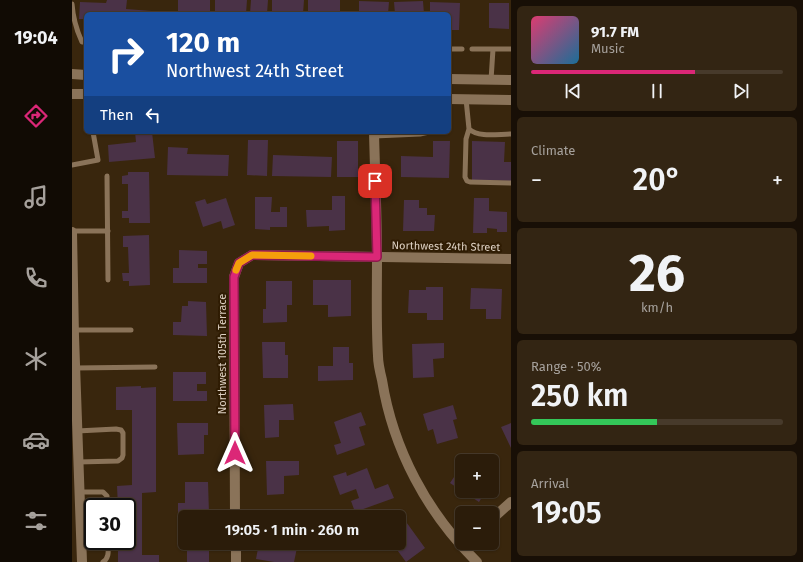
<!DOCTYPE html>
<meta charset="utf-8">
<style>
body{margin:0;font-family:"Fira Sans",sans-serif;background:#332513;color:#f1f3f6;height:100vh;display:flex;flex-direction:column;font-size:15px;white-space:nowrap}
*{box-sizing:border-box;margin:0}
p{font-size:13px;color:#a6a19c}
.icon{flex:none;width:22px;height:22px;fill:none;stroke:currentColor;stroke-width:2;stroke-linecap:round;stroke-linejoin:round}
.map{position:relative;flex:1;overflow:hidden}
.sheet{display:flex;flex-direction:column;gap:6px;padding:6px;background:#180f06;width:292px}
.sheet>*{flex:none}
.top-card{position:absolute;left:12px;top:12px;width:367px;height:122px;border-radius:6px;box-shadow:0 1px 3px #0004,0 0 0 1px #473a2b;background:#1a4fa0;color:#fff;overflow:hidden}
.fabs{position:absolute;left:383px;top:454px;display:grid;gap:8px}
.fabs a{display:grid;place-items:center;width:44px;height:44px;border-radius:6px;background:#2b1c0a;box-shadow:0 1px 3px #0004,0 0 0 1px #473a2b;font-size:20px}
.speed{position:absolute;left:12px;top:498px;display:flex;gap:8px;font-size:20px;font-weight:700;text-align:center}
.speed>*{display:grid;place-content:center;width:52px;height:52px;border-radius:50%;background:#2b1c0a;box-shadow:0 1px 3px #0004,0 0 0 1px #473a2b;line-height:1}
.speed .limit{border:2px solid #111;border-radius:6px;background:#fff;color:#111}
.pin{position:absolute;display:grid;place-items:center;width:34px;height:34px;color:#fff;margin:-17px;border-radius:8px;box-shadow:0 2px 6px #0006}
.me{position:absolute;width:44px;margin:-22px;rotate:0deg;stroke-linejoin:round;filter:drop-shadow(0 0 3px #0008)}
.turn{display:flex;align-items:center;gap:14px;height:84px;padding:0 16px;font-size:18px}
.turn .icon{width:52px;height:52px;stroke-width:2.5}
.turn b{display:block;font-size:28px;line-height:34px}
.then{display:flex;align-items:center;height:38px;padding:0 16px;background:#0003;gap:8px;font-size:15px}
.big{font-size:30px;font-weight:600;line-height:1.1}
.sheet .tile{flex:1;display:flex;flex-direction:column;justify-content:center;gap:6px;min-width:0;padding:0 14px;border-radius:6px;background:#332513}
.sheet .dial{align-items:center;gap:0}
.dial b{font-size:52px;line-height:1}
.song{display:flex;align-items:center;gap:12px}
.cover{width:48px;height:48px;border-radius:6px;background:linear-gradient(135deg,hsl(340 70% 55%),hsl(200 70% 35%))}
.played{height:4px;border-radius:2px;background:linear-gradient(90deg,#db2777 65%,#473a2b 65%)}
.keys{display:flex;justify-content:space-around;direction:ltr}
.heat{display:flex;justify-content:space-between;align-items:center;font-size:22px;direction:ltr}
.charge{height:6px;border-radius:3px;background:linear-gradient(90deg,#34c759 50%,#473a2b 0)}
.trip{position:absolute;left:106px;top:510px;width:228px;height:40px;border-radius:6px;background:#2b1c0a;box-shadow:0 1px 3px #0004,0 0 0 1px #473a2b;font-weight:600;line-height:40px;text-align:center}
main{display:flex;flex:1;min-height:0}
.menu{display:flex;flex-direction:column;width:72px;justify-content:space-around;align-items:center;background:#110b04;color:#a6a19c}
.menu .icon{width:28px;height:28px}
.menu .current{color:#db2777}
.menu b{font-size:18px;color:#f1f3f6}
.map>svg:first-child{display:block}
</style>
<main>
<nav class="menu">
<b>19:04</b>
<svg class="icon current" aria-label="directions" viewBox="0 0 24 24"><path d="M12 3l9 9-9 9-9-9zM9 14v-3h6M13 9l2 2-2 2"/></svg>
<svg class="icon" aria-label="music" viewBox="0 0 24 24"><path d="M9 18V5l10-2v13"/><circle cx="6" cy="18" r="3"/><circle cx="16" cy="16" r="3"/></svg>
<svg class="icon" aria-label="phone" viewBox="0 0 24 24"><path d="M5 4h4l2 5-3 2q2 4 5 5l2-3 5 2v4C11 20 4 13 5 4z"/></svg>
<svg class="icon" aria-label="climate" viewBox="0 0 24 24"><path d="M12 3v18M4 7l16 10M4 17L20 7"/></svg>
<svg class="icon" aria-label="car" viewBox="0 0 24 24"><path d="M5 17H2v-5l4-1 3-4h7l3 4 3 1v5h-3M9 17h6M6 11h13"/><circle cx="7" cy="17" r="2"/><circle cx="17" cy="17" r="2"/></svg>
<svg class="icon" aria-label="filters" viewBox="0 0 24 24"><path d="M4 7h16M4 17h16"/><circle cx="9" cy="7" r="2"/><circle cx="15" cy="17" r="2"/></svg>
</nav>
<div class="map">
<svg width="439" height="562" viewBox="0 0 439 562">
<rect width="100%" height="100%" fill="#39260d"/>
<path fill="#4a3247" d="M35,0H55L54,9L80,11L79,14H14V19H7L8,2L34,3Z
M106,0H138V14H106Z
M143,0H175L174,14H143Z
M179,0H196L195,14H178Z
M200,0H232L231,14H200Z
M236,0H268V14H236Z
M287,1L317,2L316,14H287Z
M351,1L352,14H323L322,2Z
M358,2L388,3L387,30H377V14H358Z
M417,3H437V29L417,28Z
M63,132H80L83,158L37,162L36,145L64,142Z
M176,140H196L195,176L175,175Z
M265,141H286V177H265Z
M361,141H378L377,178L329,177V156L361,157Z
M400,141L433,142L432,162H439V181L400,180Z
M96,147L116,148L115,154L157,155L156,176L95,175Z
M201,155L260,157L259,177L200,176Z
M56,172H77L78,223H57V218H50V211H56V184H50V176L56,175Z
M260,196H273V230L257,231V226L235,227L234,210H260Z
M183,197H200L199,212H208V207H215V227H198V230L183,229Z
M154,198L163,225L151,229L149,221L131,227L123,202L133,199L135,204Z
M402,198H417V211L435,212V232H425V229L415,228V233H401Z
M332,200H347V208H355V215H363L362,231H331Z
M77,235L78,285L57,286V281H51L50,273H57L56,247H51V236Z
M107,250L135,251V264H126V268H135V283H101V268H107Z
M241,280H279V316L256,317V305H241Z
M194,281H220V305H215V322L191,323V309H194Z
M354,287H371V320H355V313H336L337,290H354Z
M399,288L430,289L429,319H414V309H398Z
M116,301L134,302L135,336L101,335V322H109L110,306H116Z
M190,342H213V355H216V378H191Z
M372,343V358L361,359L362,377L341,378L340,344Z
M261,347H277V363H281V380L246,381V366H261Z
M101,372H134V384H125V391H135V401H101Z
M69,386V388L84,387V492L70,493V555H87V562H46V541H55V507H46L45,486L60,485V410H44V387Z
M221,404L222,420H207V437L193,438L192,405Z
M381,405L385,419L381,420L386,438L365,444L361,429L356,431L351,414Z
M289,412L294,425L287,427L293,445L265,455L262,445L269,443L262,422Z
M105,423H136V435H132V454L106,455Z
M439,423V448L429,427Z
M397,455L406,461H392Z
M194,461H227V475L212,476V494L195,495Z
M390,465V491L378,483Z
M295,468L303,489L316,484L322,498L283,512L279,501L287,498L284,489L268,495L261,476L274,472L275,476Z
M113,482H136L137,513L106,514V503H113Z
M390,491H414L407,502Z
M332,519L353,548L334,562L320,543H327V522Z
M187,543H226L222,562H202L184,559Z
M115,545H137V562H115Z"/>
<g fill="none" stroke-linecap="round" stroke-linejoin="round">
<path stroke="#8a7359" stroke-width="5" d="M0,4C1,18 4,29 10,42H14
M377,49H390
M400,49H439
M419,80L421,49
M394,99L397,129C407,138 426,134 439,134
M397,129L394,139L393,177L395,181L398,182L439,183
M302,136L348,134L357,132
M0,165L26,160L21,132
M35,176L36,280
M0,231H36
M2,330H59
M3,368L83,367
M5,431L44,429L49,430L51,433V455L50,458L46,461L6,462
M7,492H31L35,496V507
M31,562C38,558 36,549 36,541"/>
<path stroke="#8a7359" stroke-width="10" d="M302,132C303,174 305,217 305,259C305,291 304,324 306,356C306,364 308,372 310,380C321,449 355,513 405,562
M163,517L162,277L167,263L180,255L439,259
M420,519L439,502
M164,543V562"/>
<path stroke="#8a7359" stroke-width="10" d="M0,74L14,75
M377,79L439,80
M0,94H14
M377,99L439,100
M0,232L2,336L10,562"/>
</g>
<g fill="none" stroke-linecap="round" stroke-linejoin="round">
<defs>
<path id="route" d="M163,453L162,277L167,263L180,255L305,257L303,181"/>
</defs>
<use href="#route" stroke="#8e194d" stroke-width="10"/>
<use href="#route" stroke="#db2777" stroke-width="7"/>
<path stroke="#f59e0b" stroke-width="7" d="M164,270L167,263L180,255L239,256"/>
</g>
<g text-anchor="middle" stroke-width="4" stroke-linejoin="round" paint-order="stroke">
<g font-size="11" fill="#ddd0c2" stroke="#2f1c03">
<text transform="translate(374 246) rotate(1)" y="4">Northwest 24th Street</text>
<text transform="translate(150 354) rotate(-90)" y="4">Northwest 105th Terrace</text>
</g>
</g>
</svg>
<div class="fabs">
<a>+</a>
<a>−</a>
</div>
<div class="speed"><div class="limit">30</div></div>
<div class="pin" style="left:303px;top:181px;background:#d93025"><svg class="icon" aria-label="arrive" viewBox="0 0 24 24"><path d="M6 21V4h12l-3 4 3 4H6"/></svg></div>
<svg class="me" style="left:163px;top:453px" viewBox="-20 -20 40 40"><path d="M0-17L14 15 0 8-14 15z" fill="#db2777" stroke="#fff" stroke-width="4"/></svg>
<div class="trip">19:05 · 1 min · 260 m</div>
<div class="top-card">
<div class="turn"><svg class="icon" aria-label="right" viewBox="0 0 24 24"><path d="M7 20v-9h11M14 6l5 5-5 5"/></svg><div><b>120 m</b>Northwest 24th Street</div></div>
<div class="then">Then<svg class="icon" aria-label="left" viewBox="0 0 24 24"><path d="M17 20v-9H6M10 6l-5 5 5 5"/></svg></div>
</div>
</div>
<section class="sheet">
<div class="tile">
<div class="song"><i class="cover"></i><div><b>91.7 FM</b><p>Music</p></div></div>
<div class="played"></div>
<div class="keys"><svg class="icon" aria-label="previous" viewBox="0 0 24 24"><path d="M18 5L8 12l10 7zM5 5v14"/></svg><svg class="icon" aria-label="pause" viewBox="0 0 24 24"><path d="M8 5v14M16 5v14"/></svg><svg class="icon" aria-label="next" viewBox="0 0 24 24"><path d="M6 5l10 7-10 7zM19 5v14"/></svg></div>
</div>
<div class="tile"><p>Climate</p>
<div class="heat"><a>−</a><b class="big">20°</b><a>+</a></div>
</div>
<div class="tile dial"><b>26</b><p>km/h</p></div>
<div class="tile"><p>Range · 50%</p><b class="big">250 km</b><div class="charge"></div></div>
<div class="tile"><p>Arrival</p><b class="big">19:05</b></div>
</section>
</main>
